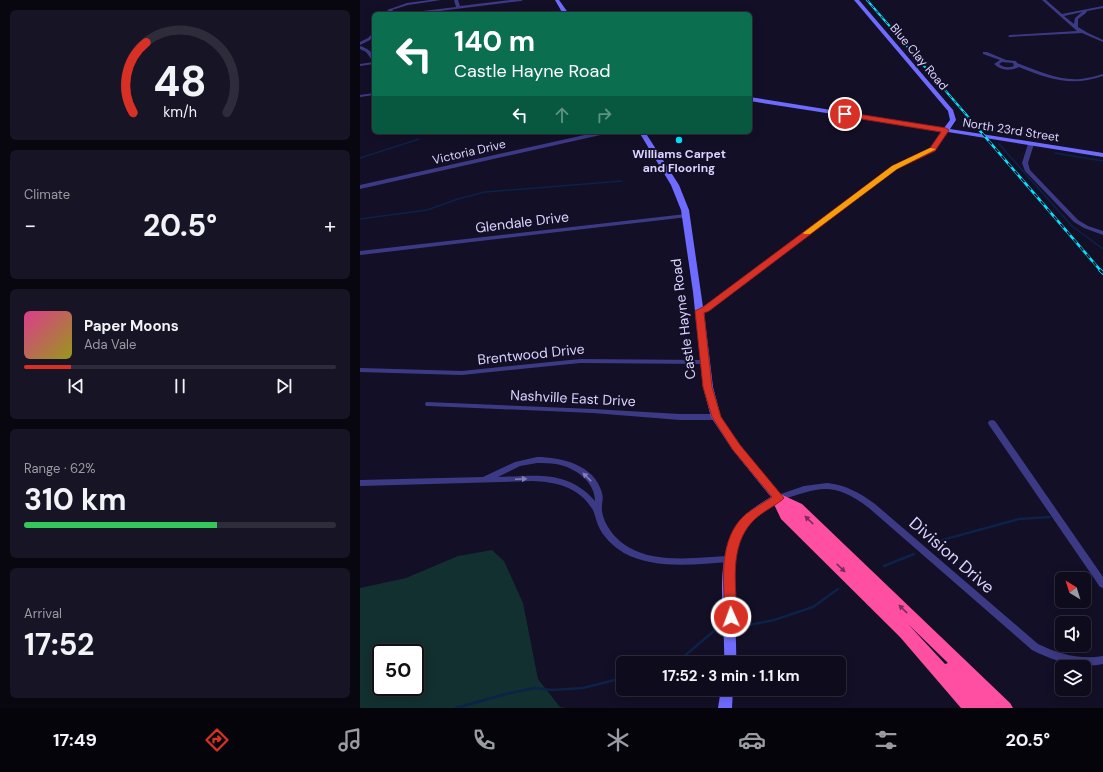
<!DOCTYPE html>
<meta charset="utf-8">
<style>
body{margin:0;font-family:"DM Sans",sans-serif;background:#171425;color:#f1f3f6;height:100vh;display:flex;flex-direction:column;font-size:15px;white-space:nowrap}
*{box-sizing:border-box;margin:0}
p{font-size:13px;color:#9b9ba3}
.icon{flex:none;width:22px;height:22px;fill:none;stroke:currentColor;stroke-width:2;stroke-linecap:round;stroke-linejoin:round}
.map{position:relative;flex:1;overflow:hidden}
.sheet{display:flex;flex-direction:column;gap:10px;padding:10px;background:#08060f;width:360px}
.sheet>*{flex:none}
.top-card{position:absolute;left:12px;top:12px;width:380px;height:122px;border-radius:6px;box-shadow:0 2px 10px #0003,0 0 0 1px #2e2b3b;background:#0b6e4f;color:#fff;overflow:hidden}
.needle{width:26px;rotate:322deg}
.buttons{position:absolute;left:695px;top:572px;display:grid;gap:8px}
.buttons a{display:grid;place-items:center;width:36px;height:36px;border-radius:6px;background:#0e0b1c;box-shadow:0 2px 10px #0003,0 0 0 1px #2e2b3b;font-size:20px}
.speed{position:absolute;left:12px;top:644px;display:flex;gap:8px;font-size:20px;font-weight:700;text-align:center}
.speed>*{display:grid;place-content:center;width:52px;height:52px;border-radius:50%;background:#0e0b1c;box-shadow:0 2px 10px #0003,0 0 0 1px #2e2b3b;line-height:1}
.speed .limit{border:2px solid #111;border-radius:6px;background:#fff;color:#111}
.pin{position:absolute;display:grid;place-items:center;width:34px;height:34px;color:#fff;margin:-17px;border:2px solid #fff;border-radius:50%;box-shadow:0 1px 4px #0007}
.me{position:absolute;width:44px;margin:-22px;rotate:358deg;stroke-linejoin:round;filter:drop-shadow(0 0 3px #0008)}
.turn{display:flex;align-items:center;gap:14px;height:84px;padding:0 16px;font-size:18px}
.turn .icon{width:52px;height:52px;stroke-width:2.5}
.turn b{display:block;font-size:28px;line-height:34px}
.lanes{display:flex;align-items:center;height:38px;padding:0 16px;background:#0003;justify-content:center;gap:20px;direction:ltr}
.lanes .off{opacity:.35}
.big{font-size:30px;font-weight:700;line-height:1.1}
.sheet .tile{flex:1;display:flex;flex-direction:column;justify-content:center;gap:6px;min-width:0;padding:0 14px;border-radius:6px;background:#171425}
.sheet .dial{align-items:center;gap:0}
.dial svg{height:104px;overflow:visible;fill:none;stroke:#2e2b3b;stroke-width:7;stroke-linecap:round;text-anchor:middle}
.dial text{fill:#f1f3f6;stroke:none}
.song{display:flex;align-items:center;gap:12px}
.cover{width:48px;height:48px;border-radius:6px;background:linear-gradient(135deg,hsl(330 70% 55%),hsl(60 70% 35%))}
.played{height:4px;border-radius:2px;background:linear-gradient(90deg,#d93025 15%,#2e2b3b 15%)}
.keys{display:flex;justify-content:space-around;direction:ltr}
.heat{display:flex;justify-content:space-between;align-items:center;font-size:22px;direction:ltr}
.charge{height:6px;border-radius:3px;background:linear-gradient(90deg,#34c759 62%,#2e2b3b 0)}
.trip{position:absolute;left:256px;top:656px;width:230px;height:40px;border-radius:6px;background:#0e0b1c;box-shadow:0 2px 10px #0003,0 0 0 1px #2e2b3b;font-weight:700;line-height:40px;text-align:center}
.dock{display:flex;height:64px;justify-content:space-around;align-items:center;background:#06040b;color:#9b9ba3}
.dock .icon{width:28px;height:28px}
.dock .active{color:#d93025}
.dock b{font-size:18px;color:#f1f3f6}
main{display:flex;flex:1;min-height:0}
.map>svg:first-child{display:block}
</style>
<main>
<section class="sheet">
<div class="tile dial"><svg viewBox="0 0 100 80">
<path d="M14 69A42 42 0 1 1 86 69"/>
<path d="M14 69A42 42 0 0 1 24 15" stroke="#d93025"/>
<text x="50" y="56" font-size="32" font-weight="700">48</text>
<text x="50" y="72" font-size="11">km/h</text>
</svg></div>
<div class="tile"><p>Climate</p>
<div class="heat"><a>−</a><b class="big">20.5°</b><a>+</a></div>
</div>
<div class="tile">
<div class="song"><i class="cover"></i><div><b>Paper Moons</b><p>Ada Vale</p></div></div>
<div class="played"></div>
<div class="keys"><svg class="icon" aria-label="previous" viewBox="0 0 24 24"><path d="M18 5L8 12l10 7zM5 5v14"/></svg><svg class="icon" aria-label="pause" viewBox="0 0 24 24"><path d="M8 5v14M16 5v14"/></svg><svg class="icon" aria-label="next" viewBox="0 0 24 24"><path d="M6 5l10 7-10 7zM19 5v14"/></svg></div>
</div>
<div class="tile"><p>Range · 62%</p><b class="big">310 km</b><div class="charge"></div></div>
<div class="tile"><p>Arrival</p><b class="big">17:52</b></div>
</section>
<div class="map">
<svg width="743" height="708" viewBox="0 0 743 708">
<rect width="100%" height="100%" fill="#130f26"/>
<path fill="#12302f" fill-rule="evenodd" d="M132,550L144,561L163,603L178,679L200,707L206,708H0V588L46,578L98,556ZM21,653H55V687H21Z"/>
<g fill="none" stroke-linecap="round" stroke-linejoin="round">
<path stroke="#0c2248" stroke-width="1" d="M10,49L14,48"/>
<path stroke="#0c2248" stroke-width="1.5" d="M639,144L712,226L743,249
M695,153L743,161
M0,158L59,139
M0,219L67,210L98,199L125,192L262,181"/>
<path stroke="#0c2248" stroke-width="2.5" d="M575,542L659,519L690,517
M524,566L554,554
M389,625L414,620L453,607L478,589
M316,663L354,631
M96,708L146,694L175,688L192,690L223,688L263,678"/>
<path fill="#3d3a85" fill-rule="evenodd" d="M70,0H81L48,5L32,10L37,14H32L27,10L47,3Z
M94,0H98L100,6L151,0H163L161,1L56,14H44L46,13L96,7Z
M682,0H686L702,14L743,6V8L727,11L726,13L718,19V27L728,33L743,40V42L722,33L649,37L648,36L650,35L717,31ZM722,12L715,18L714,24L704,16Z
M13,33H14V36L10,40L0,45V42L8,38Z
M0,46C7,48 14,52 14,60H12L6,52L0,49Z
M623,52H627L646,60L656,61L657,63C678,71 699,81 721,79C729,78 736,76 743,74V76C711,87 688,79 659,67C650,71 641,71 634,64L640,60L623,54ZM642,62L653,63L654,66C649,68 644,68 639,64Z
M14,62V64L0,66V64Z
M14,93V95L0,97V95Z
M238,132H248L245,134L0,189V185Z
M671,142L674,144L668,163L670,170L718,220L728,226L743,231V235L724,228L714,222L665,171L662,163L668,144Z
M326,214L328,215V217L0,255V251Z
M220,359L345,360L349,362L345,364L220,363L102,375L0,372V368L102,371Z
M66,402L233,409L320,414H356L360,417L356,420H320L233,413L69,406H66L65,404Z
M632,420L635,421L743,577V588L740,587L629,425L628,423L629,421Z
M177,457C201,457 235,465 242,493C244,499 241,505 242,511C244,526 257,541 270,548C298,564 340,557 370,556L373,557L374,559L373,561L370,562C336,564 296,570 264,553C254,547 242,536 238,525C236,520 235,515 233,510C219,487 197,482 172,481L0,486V480L123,477L155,462ZM177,463C183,463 190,463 196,464C214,467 235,481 235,501C207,469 176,476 138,477L160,466Z
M467,483C486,485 500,493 515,504L678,644C699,654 720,660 743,656V664C717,669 694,661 672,650L509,508C471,480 460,488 418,501L415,500L414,498L415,496L444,486Z"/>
<path fill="#6f6bff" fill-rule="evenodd" d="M195,0H199L209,14H203Z
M494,0H499L593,110L596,120L590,129L743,153V157L588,132L575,150L537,168L349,311L344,312L353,387L361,417L380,445L423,498L422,501C408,509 392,518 384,532C366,564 378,626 376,663H364C366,621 352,559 378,524C386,512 399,504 411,497L372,449L351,417L343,387L333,292L321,210L311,185L279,132H285L319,185L329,210L343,307L533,166L571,148L582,131L390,101V97L584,128L590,120L588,111Z
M361,689H373L372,708H358Z"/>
<path fill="#ff4fa3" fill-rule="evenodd" d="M418,493L442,504L650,703L653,708H601L540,637L421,519L411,498L413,494ZM548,624L588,663L585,664Z"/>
<defs>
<path id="rail-far2" d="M507,0L610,119"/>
<path id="rail-far1" d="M609,118L741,271"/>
<path id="rail" d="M740,270L743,273"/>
</defs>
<use href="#rail-far2" stroke="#00e5ff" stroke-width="2"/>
<use href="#rail-far1" stroke="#00e5ff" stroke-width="2.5"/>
<use href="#rail" stroke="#00e5ff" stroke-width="3.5"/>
<use href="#rail-far2" stroke="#130f26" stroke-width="1" stroke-dasharray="3.5" stroke-linecap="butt"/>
<use href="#rail-far1" stroke="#130f26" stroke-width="1.5" stroke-dasharray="5" stroke-linecap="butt"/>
<use href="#rail" stroke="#130f26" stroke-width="2" stroke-dasharray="6" stroke-linecap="butt"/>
</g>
<defs><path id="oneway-solid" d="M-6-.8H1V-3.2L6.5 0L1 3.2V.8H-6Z"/></defs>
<g fill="#837fbc">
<use href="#oneway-solid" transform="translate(227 477) rotate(-135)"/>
<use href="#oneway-solid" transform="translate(161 479) rotate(-2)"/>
</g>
<g fill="#7d2c5e">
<use href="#oneway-solid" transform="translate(449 520) rotate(-137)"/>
<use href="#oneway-solid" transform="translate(481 568) rotate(44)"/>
<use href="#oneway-solid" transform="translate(543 609) rotate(-136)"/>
</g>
<path fill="#d93025" stroke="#8d1f18" d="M485,112L586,128L589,130L575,151L537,169L349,311L344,313L352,387L361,417L380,445L424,498L422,500C413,507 400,513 392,522C369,547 376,585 377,617L375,620L371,622L367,620L365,617C364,583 357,539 386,514C394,508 403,503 412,497L373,450L352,417L343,387L335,311L343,307L532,166L570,148L581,132L483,116L482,114Z"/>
<path fill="#f59e0b" d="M570,148L576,149L537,169L450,234H444L443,233L532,166Z"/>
<circle fill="#00e5ff" stroke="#130f26" stroke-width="1.5" cx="319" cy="140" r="4"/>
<g text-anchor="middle" stroke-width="4" stroke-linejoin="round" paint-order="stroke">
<g font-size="12" fill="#d9d4ff" stroke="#130f26">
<text transform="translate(559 57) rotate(50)" y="4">Blue Clay Road</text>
<text transform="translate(651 130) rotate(9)" y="4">North 23rd Street</text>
<text transform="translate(109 152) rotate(-13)" y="4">Victoria Drive</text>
</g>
<g font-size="12" font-weight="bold" fill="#d9d4ff" stroke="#130f26">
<text x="319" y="158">Williams Carpet<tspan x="319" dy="14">and Flooring</tspan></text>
</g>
<g font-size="14" fill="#d9d4ff" stroke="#130f26">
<text transform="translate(162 222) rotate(-7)" y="5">Glendale Drive</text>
<text transform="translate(323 319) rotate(-97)" y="5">Castle Hayne Road</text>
<text transform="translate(171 354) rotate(-6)" y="5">Brentwood Drive</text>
<text transform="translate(213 398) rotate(3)" y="5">Nashville East Drive</text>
</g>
<g font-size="17" fill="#d9d4ff" stroke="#130f26">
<text transform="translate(592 555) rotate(41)" y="6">Division Drive</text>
</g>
</g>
</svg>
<div class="buttons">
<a><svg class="needle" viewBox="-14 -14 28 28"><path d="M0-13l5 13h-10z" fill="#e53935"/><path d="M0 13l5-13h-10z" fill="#9b9ba3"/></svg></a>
<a><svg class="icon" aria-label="sound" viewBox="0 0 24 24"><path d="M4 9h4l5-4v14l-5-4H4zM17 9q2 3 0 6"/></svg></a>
<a><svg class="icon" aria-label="layers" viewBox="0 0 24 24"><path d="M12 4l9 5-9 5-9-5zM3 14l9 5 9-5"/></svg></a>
</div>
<div class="speed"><div class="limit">50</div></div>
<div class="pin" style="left:485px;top:114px;background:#d93025"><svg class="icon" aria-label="arrive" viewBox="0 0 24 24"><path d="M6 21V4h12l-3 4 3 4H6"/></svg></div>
<svg class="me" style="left:371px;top:617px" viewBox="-20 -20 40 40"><circle r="17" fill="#d93025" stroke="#fff" stroke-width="3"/><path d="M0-11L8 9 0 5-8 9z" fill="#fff"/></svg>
<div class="trip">17:52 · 3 min · 1.1 km</div>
<div class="top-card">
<div class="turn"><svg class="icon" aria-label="left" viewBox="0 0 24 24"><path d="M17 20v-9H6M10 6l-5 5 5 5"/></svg><div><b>140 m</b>Castle Hayne Road</div></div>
<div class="lanes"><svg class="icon" aria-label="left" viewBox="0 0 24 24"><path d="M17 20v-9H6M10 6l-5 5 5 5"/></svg><svg class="icon off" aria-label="ahead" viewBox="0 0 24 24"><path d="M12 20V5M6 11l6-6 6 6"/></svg><svg class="icon off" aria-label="right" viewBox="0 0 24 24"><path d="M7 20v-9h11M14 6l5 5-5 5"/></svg></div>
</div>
</div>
</main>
<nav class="dock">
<b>17:49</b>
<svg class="icon active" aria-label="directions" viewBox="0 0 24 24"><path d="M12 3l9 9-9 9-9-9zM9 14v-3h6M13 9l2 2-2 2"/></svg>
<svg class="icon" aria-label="music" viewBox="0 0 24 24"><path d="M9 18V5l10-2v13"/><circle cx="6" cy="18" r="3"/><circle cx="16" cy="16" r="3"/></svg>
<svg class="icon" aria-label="phone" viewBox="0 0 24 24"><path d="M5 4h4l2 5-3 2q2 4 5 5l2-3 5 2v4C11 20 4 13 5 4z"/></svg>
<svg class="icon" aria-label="climate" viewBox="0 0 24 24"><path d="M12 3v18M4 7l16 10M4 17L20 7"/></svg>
<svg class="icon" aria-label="car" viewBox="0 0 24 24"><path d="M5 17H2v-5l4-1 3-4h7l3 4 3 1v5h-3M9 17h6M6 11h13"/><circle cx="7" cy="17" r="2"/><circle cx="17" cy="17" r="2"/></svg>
<svg class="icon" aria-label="filters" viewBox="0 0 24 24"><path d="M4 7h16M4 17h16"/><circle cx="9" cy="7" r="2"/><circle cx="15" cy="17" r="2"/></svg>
<b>20.5°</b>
</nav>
